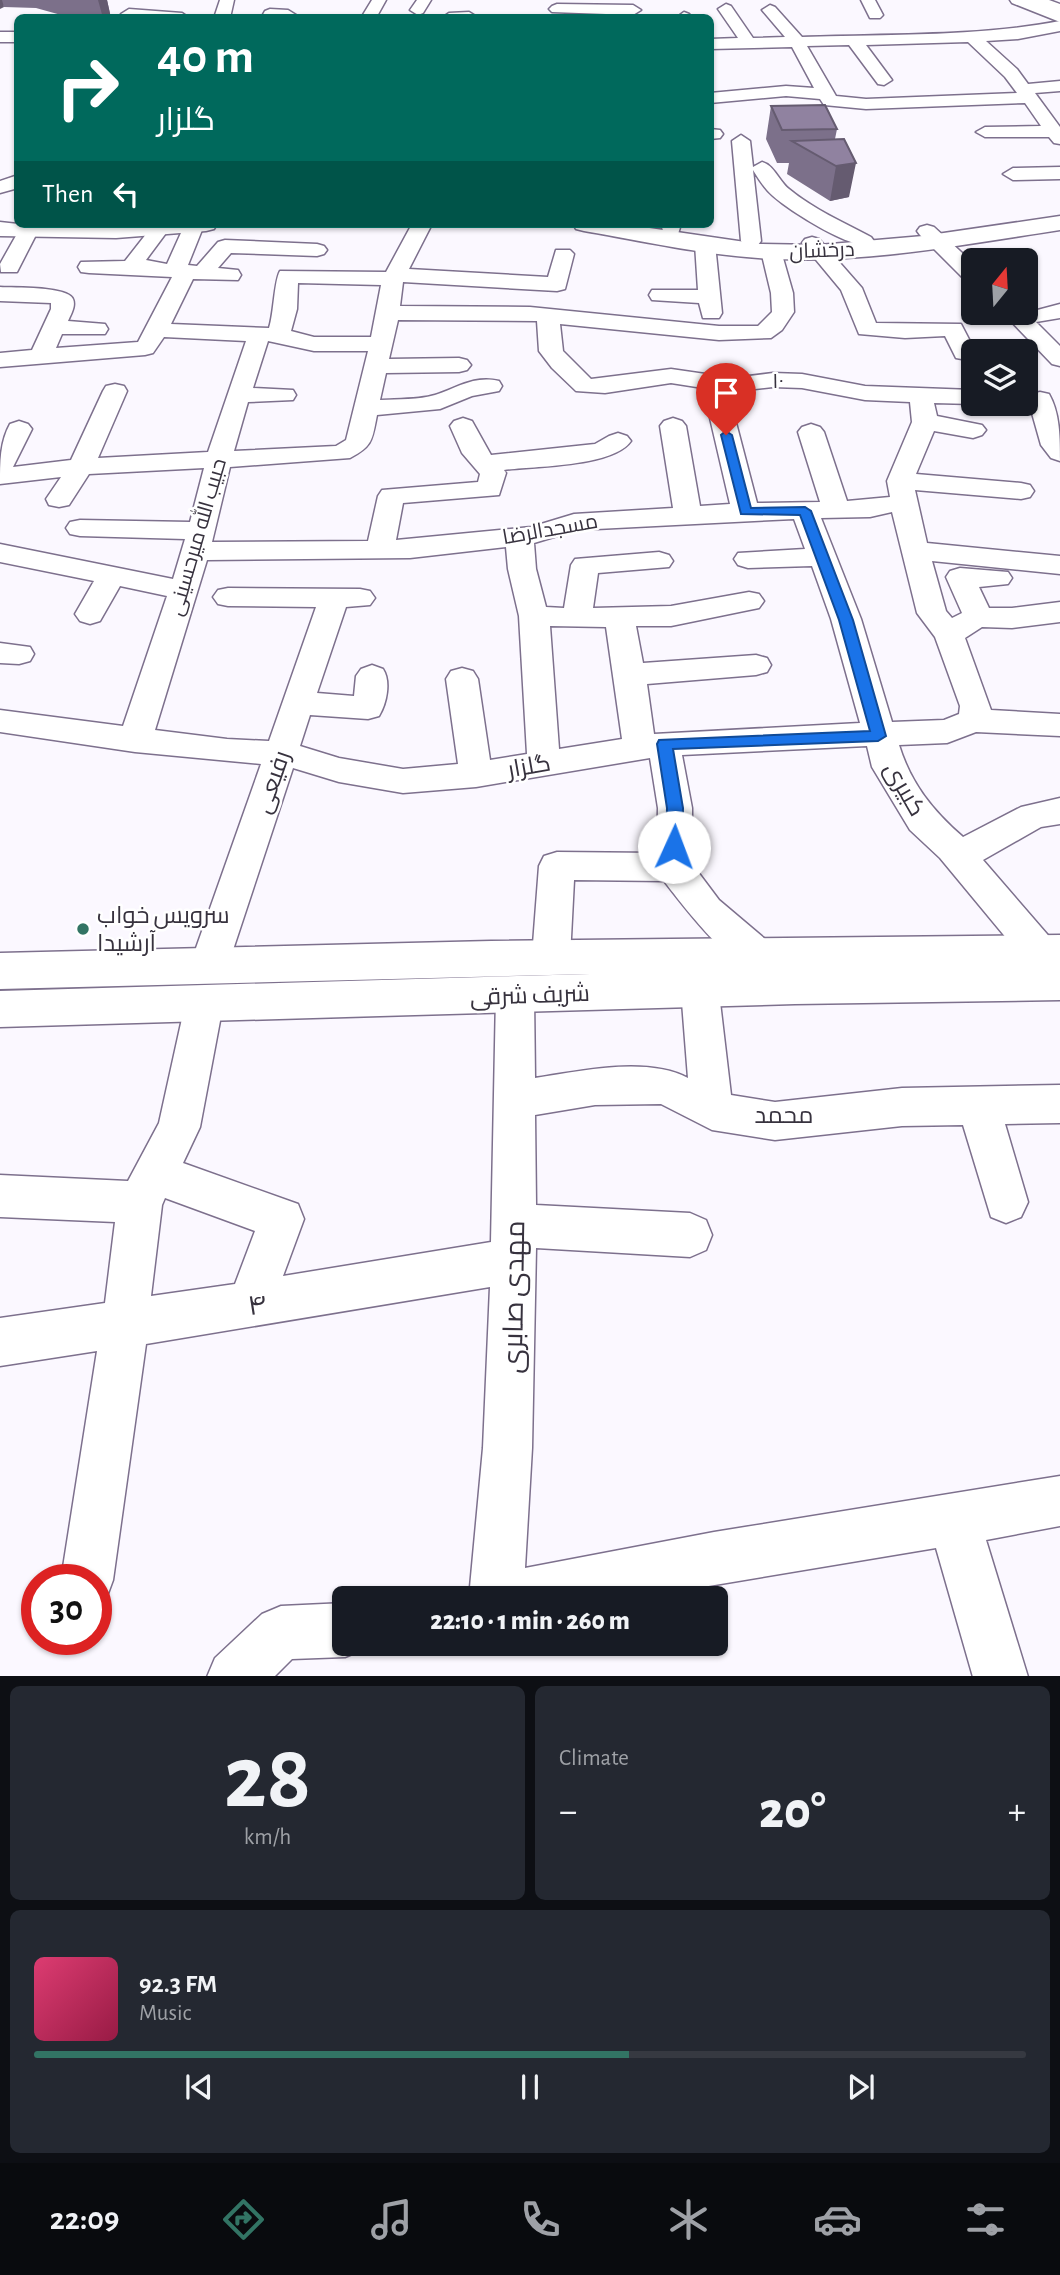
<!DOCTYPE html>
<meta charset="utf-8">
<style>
body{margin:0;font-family:"Alegreya Sans",Cairo,sans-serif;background:#242831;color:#f1f3f6;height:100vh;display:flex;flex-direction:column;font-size:26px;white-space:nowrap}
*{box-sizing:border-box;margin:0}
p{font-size:23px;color:#9ea1a6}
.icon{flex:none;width:38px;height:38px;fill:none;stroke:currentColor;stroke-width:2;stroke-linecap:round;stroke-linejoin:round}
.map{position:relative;height:1676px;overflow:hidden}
.panel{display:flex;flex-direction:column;gap:10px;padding:10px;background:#0d0f14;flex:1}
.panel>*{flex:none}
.guide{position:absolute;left:14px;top:14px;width:700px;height:214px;border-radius:10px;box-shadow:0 2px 5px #0004;background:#00695c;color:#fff;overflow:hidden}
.needle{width:46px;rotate:18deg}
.controls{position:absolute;left:961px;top:248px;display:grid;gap:14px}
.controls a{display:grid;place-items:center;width:77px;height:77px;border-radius:10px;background:#171b24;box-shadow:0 2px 5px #0004;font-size:35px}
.speed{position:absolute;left:21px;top:1564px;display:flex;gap:14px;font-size:35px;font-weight:700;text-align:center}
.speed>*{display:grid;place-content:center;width:91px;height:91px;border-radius:50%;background:#171b24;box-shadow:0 2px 5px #0004;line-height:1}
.speed .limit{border:10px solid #d22;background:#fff;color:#111}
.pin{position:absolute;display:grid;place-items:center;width:60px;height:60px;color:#fff;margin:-72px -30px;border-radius:50% 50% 50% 0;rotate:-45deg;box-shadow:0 0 7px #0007}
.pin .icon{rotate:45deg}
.me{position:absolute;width:77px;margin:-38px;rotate:2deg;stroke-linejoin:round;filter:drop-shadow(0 0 5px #0008)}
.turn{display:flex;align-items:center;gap:24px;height:147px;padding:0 28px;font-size:32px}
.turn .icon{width:91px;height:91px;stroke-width:2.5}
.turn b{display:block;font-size:49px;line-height:60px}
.then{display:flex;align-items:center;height:66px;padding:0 28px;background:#0003;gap:14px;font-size:26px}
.big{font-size:52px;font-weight:800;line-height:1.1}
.panel .tile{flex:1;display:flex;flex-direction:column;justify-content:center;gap:10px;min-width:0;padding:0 24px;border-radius:10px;background:#242831}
.panel .dial{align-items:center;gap:0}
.dial b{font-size:91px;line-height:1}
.song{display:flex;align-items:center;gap:21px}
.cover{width:84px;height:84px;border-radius:10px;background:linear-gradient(135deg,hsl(340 70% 55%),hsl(340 70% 35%))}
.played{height:7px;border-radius:4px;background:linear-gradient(90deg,#327464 60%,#363941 60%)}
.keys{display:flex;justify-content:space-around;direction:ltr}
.heat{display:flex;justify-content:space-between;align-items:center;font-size:38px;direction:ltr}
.panel .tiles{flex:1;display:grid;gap:10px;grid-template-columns:1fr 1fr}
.tile:last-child{grid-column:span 2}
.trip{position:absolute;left:332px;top:1586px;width:396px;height:70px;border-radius:10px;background:#171b24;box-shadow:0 2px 5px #0004;font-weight:800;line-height:70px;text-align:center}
.menu{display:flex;height:112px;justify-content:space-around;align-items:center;background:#090b0e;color:#9ea1a6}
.menu .icon{width:49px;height:49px}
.menu .selected{color:#327464}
.menu b{font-size:32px;color:#f1f3f6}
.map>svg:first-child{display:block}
</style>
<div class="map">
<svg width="1060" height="1677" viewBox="0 0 1060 1677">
<rect width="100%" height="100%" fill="#fbf8ff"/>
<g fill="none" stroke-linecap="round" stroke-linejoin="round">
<defs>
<path id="minor" d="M220,0H234L230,18H214Z
M372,0H386L376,18H361Z
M417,0H431L423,13L418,15L410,10Z
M861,0H875L883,15L880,18H870Z
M557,4L633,5L641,10L633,15L552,12L549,9L552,6Z
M726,4L731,6L753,38L785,37L762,10L770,5L775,7L802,37C887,34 975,37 1060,21V31L1018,39L986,41L1017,69L1028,84L1060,81V91L1035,93L1060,127V144L1054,143L1049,137H985L976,132L985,127L1041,126L1025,103L866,109L824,105L820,99L786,96L710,103V93L786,86L814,88L792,47L710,49V39L738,38L718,9ZM968,42L1005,77L1017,93L866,99L836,96L807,46L849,45L878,84L884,85L892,80L866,45Z
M129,9L182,13L189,18L124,17L121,14Z
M270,9L288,10L296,15L294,18H261L265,11Z
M469,12L477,17L442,18L449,13Z
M684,12L689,14L692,18H676Z
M0,32H18V42H0Z
M710,129L720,130L723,134L720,138L710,139Z
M741,135L750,141L753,167L762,162C774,165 779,181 789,189C813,209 843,222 871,237L874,241L871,245C851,250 790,211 773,196C765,189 759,180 753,170L761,241L758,245H744L741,241L732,141Z
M1060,167V179L1013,180L1003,174L1013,168Z
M18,175V188L0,193V181Z
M185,224L204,225L188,265L197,266L218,242L225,240L317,244L324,246L327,250L324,254L317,256L231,253L218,268L238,270L241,275L238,280L193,279L171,324L269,328C274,313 274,281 280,271L386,272L412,224H432L409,269L548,277L556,250H570L574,254L565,289L557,291L403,282L400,306L530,307L719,326H758L772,312L771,293L761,251L764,247H778L781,251L793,293L794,312L782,330L771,338L719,340L560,324L563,351L591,379L671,369L733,378L773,373L802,374L865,386L973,390V404L934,403L937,416L982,425L986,430L982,435L973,438L934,431L916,474L1021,483L1030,485L1034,491L1030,497L1021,499L915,490L927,543L1060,556V574L932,561L946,611L952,618L962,613L946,577L950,571L960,568L1008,572L1012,578L1008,584L979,587L989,608H1012L1060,602V622L1012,628L982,627L965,638L991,710L1060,714V736L976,732L947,743L899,745C911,784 933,811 963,837L1021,807L1060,798V824L1041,827L983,860L1053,941L1059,952L1053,963L1040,968L1027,963L940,858L910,830L872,767L867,746L682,755L692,808V864L719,900L771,944L777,955L771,966C766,968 761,971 755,970C728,965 681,903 664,881L574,880L570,957L564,968L551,973L538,968L532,957L539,866L544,856L557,852L657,853L658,808L650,758L476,787L403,793L339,782L293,768L228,965L222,976L209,981L196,976L190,965L261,764L135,752L0,732V710L123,726L167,596L120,586L100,621L90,624L80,621L75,614L94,581L0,562V544L173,579L185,539L80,536L70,534L66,528L70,522L80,520L190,522L204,468L89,474L69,505L59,507L49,505L46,499L61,477L0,484C0,462 0,442 10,424L19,421L28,424L32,429L13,467L71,460L103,391L106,386L115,384L124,386L127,391L98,458L208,452L246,341L164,337L153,353L145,355L0,367V353L32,350L51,309V303L0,301V287C13,288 68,286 73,299C76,306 71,314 68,321L105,324L108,329L105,334H62L56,348L138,342L172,277L89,273L81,272L78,267L81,262L125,261L154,224L166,225L169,229L146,260L167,264ZM298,283L381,285L371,337H314L291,331L297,309ZM398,320L537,321L539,351L552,368L576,391L605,393L671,383L703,388L730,504L700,506L686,426L682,421L673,418L664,421L660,426L673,508L574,514L531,527L396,540L403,503L499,495L506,473L504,470C535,466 613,467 631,441L627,436L618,433L609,436L595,444L491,455L472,421L463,418L454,421L450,426L462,453L480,474L478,482L382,490L378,496L368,541L212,542L230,467L350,458C373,446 372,440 377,415L440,409L472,396L499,391L502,386L499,381C474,375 457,388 435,395C419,400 398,399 380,400L386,373L459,372L467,370L471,365L467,360L459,358L389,359ZM268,341L314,351H368L346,440L336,446L234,451L248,402L293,400L296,395L293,390L253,388ZM773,387L802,388L865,400L910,402L912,422L887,481L890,497L847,501L824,432L820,427L811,424L802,427L798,432L820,502L757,503L728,392ZM892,512L917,613L935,637L960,706L959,714L944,720L892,722L861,619L821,518L870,517ZM794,519L805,549L738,553L734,559L738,565L748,568L812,566L831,619L860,723L654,734L647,684L756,675L767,672L771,665L767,658L756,655L643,663L636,626H671L749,610L759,608L764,601L759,594L749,592L671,606L593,608L598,573L669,567L673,561L669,555L659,552L575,559L571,565L564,608L546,607L536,569L534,543L577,530ZM506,547L508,569L519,616L527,754L490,760L478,679L473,671L462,668L451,671L446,679L458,764L403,769L339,758L300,746L310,715L368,719L379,716C387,703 391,681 383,669L372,665L361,669L356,676L354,696L317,693L346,607L370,605L375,598L370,591L360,589L228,588L218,590L213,597L218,604L228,606L316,607L269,741L227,739L155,730L207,560L410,558ZM550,626L606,627L622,739L559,749Z
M661,224H681L678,234H664Z
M22,225H36L39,229L17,272H1L0,264Z
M927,225L934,227L973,263V281L965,280L920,235L917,231L920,227Z
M812,237L819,239L862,288L876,323L961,324L973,347L983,352H973V361L956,358L945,336L905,338L859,334L841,290L802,243L805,239Z
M705,238L712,240L715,244L722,313L719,318H703L699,303L652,300L649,295L652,290H698L695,244L698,240Z
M1060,304V318L1036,322L1060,346V366L1052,364L1003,313H1026Z
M1040,392L1049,394C1060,413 1060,438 1060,461L1051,458L1041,445L1028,399L1031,394Z
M0,643L30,647L34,654L30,661L19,664L0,663Z
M515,980L529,984L534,996L535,1078C580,1071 647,1056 688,1078L682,1002L687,990L701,985L715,990L720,1002L731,1095L775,1102L902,1088L1060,1085V1123L1005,1124L1028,1202L1021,1217L1006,1223L991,1217L963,1125L902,1126L775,1140L712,1130L661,1104L595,1105L535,1115L536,1205L690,1213L706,1220L712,1235L706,1250L690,1257L536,1248L532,1448L525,1568L714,1532L1060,1476V1526L986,1540L1028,1677H973L936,1548L637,1598H469L483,1448L490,1287L146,1344L113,1580L106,1599L96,1603V1580H61L97,1351L0,1366V1318L105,1303L115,1222L0,1217V1175L128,1181L159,1123L185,1005L190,993L204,988L218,993L223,1005L200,1127L183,1163L298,1204L304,1219L283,1276L491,1242L496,996L501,984ZM165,1198L255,1231L235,1284L151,1296L162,1205Z
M345,1603V1643H366L364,1649L345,1657L292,1659L274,1677H207L215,1658L262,1614L281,1606Z"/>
<path id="major" d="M1010,0H1033L1060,11V22L1012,3Z
M1060,216V230C961,245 859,265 758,258C699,254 642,241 584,231L576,229L573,224H622L759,244L819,245L923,236Z
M0,222L18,224H217L214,229L206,231L116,238L0,236Z
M1060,935V1000L795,1004L0,1027V991L590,974L0,989V953L491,941Z"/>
<path id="highway" d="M1026,0H1049L1060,4V15L1028,3Z"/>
</defs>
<use href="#minor" stroke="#7d708d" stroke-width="3"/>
<use href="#major" stroke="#7d708d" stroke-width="3"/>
<use href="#highway" stroke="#7d708d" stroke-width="3"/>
<use href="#minor" fill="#fff" fill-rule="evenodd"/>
<use href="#major" fill="#fff" fill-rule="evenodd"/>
<use href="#highway" fill="#fff" fill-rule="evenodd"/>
</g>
<path fill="#7c708a" d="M0,0H107L111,18H72L36,8L4,7Z
M771,106L837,129L835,139L849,197L830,201L787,174L789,163H777L766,139Z"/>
<path fill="#655b70" d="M0,0H2L4,7L0,9Z
M98,0H107L111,18H103Z
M856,163L849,197L830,201L836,166Z"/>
<path fill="#9082a0" stroke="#655b70" stroke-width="2" d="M825,105L837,129L782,130L771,106Z
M844,139L856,163L836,166L792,141Z"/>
<path fill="#1a73e8" stroke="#114b97" stroke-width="2" d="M726,431L732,435L751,508L805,507L811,511L853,620L886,736L878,741L673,749L683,808L682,847L674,854L666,847L667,808L657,744L659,740L870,731L839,620L800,515L741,514L721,435Z"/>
<circle fill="#327464" stroke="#fff" stroke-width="2.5" cx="83" cy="929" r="7"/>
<g text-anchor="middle" stroke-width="5" stroke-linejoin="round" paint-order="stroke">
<g font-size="21" fill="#37323e" stroke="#fff">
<text transform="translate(822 250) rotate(-2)" y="7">درخشان</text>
<text transform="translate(778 381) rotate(-1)" y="7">۱۰</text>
<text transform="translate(550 529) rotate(-10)" y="7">مسجدالرضا</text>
<text transform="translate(197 537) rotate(-74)" y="7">حبیب الله میرحسینی</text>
</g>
<g font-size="24" fill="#37323e" stroke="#fff">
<text transform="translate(529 766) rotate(-10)" y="8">گلزار</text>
<text transform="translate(272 782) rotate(-71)" y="8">رفیعی</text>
<text transform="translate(905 789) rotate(60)" y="8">کبیری</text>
<text transform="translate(530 995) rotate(-2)" y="8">شریف شرقی</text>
<text x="784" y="1123">محمد</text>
</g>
<g font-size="24" fill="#37323e" stroke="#fff" text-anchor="start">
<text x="97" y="923">سرویس خواب<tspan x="97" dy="28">آرشیدا</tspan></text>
</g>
<g font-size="28" fill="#37323e" stroke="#fff">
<text transform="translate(513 1297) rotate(-89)" y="10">مهدی صابری</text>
<text transform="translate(257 1304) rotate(-9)" y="10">۴</text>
</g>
</g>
</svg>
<div class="controls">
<a><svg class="needle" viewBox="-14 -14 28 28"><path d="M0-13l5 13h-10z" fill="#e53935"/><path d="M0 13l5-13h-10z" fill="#9ea1a6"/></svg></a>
<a><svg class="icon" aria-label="layers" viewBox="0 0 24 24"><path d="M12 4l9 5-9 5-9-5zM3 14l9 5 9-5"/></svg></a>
</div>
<div class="speed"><div class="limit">30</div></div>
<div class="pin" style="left:726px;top:435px;background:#d93025"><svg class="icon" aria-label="arrive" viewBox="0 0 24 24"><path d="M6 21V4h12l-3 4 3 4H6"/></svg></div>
<svg class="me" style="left:674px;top:847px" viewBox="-20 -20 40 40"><circle r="19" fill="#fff"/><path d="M0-13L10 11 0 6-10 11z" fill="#1a73e8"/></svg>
<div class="trip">22:10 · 1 min · 260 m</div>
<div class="guide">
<div class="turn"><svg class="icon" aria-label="right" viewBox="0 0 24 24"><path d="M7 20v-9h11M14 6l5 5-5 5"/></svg><div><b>40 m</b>گلزار</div></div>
<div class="then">Then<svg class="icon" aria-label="left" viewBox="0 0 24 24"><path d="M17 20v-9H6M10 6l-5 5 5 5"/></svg></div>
</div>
</div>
<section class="panel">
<div class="tiles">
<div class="tile dial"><b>28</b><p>km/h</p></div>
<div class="tile"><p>Climate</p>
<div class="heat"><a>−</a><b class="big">20°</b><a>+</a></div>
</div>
<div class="tile">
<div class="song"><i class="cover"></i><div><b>92.3 FM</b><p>Music</p></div></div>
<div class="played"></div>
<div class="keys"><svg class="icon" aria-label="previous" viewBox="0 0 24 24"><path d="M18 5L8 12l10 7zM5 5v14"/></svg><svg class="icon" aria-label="pause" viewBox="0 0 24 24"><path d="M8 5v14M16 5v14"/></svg><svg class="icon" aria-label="next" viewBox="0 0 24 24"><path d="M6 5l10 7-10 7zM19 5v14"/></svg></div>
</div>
</div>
</section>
<nav class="menu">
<b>22:09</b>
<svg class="icon selected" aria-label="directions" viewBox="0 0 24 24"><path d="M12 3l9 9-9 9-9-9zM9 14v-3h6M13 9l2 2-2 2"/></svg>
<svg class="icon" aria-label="music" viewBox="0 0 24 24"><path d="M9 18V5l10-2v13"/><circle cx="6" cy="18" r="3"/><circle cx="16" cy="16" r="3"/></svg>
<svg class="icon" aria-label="phone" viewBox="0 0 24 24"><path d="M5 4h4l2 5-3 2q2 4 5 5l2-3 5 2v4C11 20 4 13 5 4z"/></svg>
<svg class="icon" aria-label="climate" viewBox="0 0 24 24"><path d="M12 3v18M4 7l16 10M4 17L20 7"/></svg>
<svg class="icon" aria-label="car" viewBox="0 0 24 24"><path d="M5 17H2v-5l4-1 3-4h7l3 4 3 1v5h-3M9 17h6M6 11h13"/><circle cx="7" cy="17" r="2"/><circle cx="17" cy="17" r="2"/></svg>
<svg class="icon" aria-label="filters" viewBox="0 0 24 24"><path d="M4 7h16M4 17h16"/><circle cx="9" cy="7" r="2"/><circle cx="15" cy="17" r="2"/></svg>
</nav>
